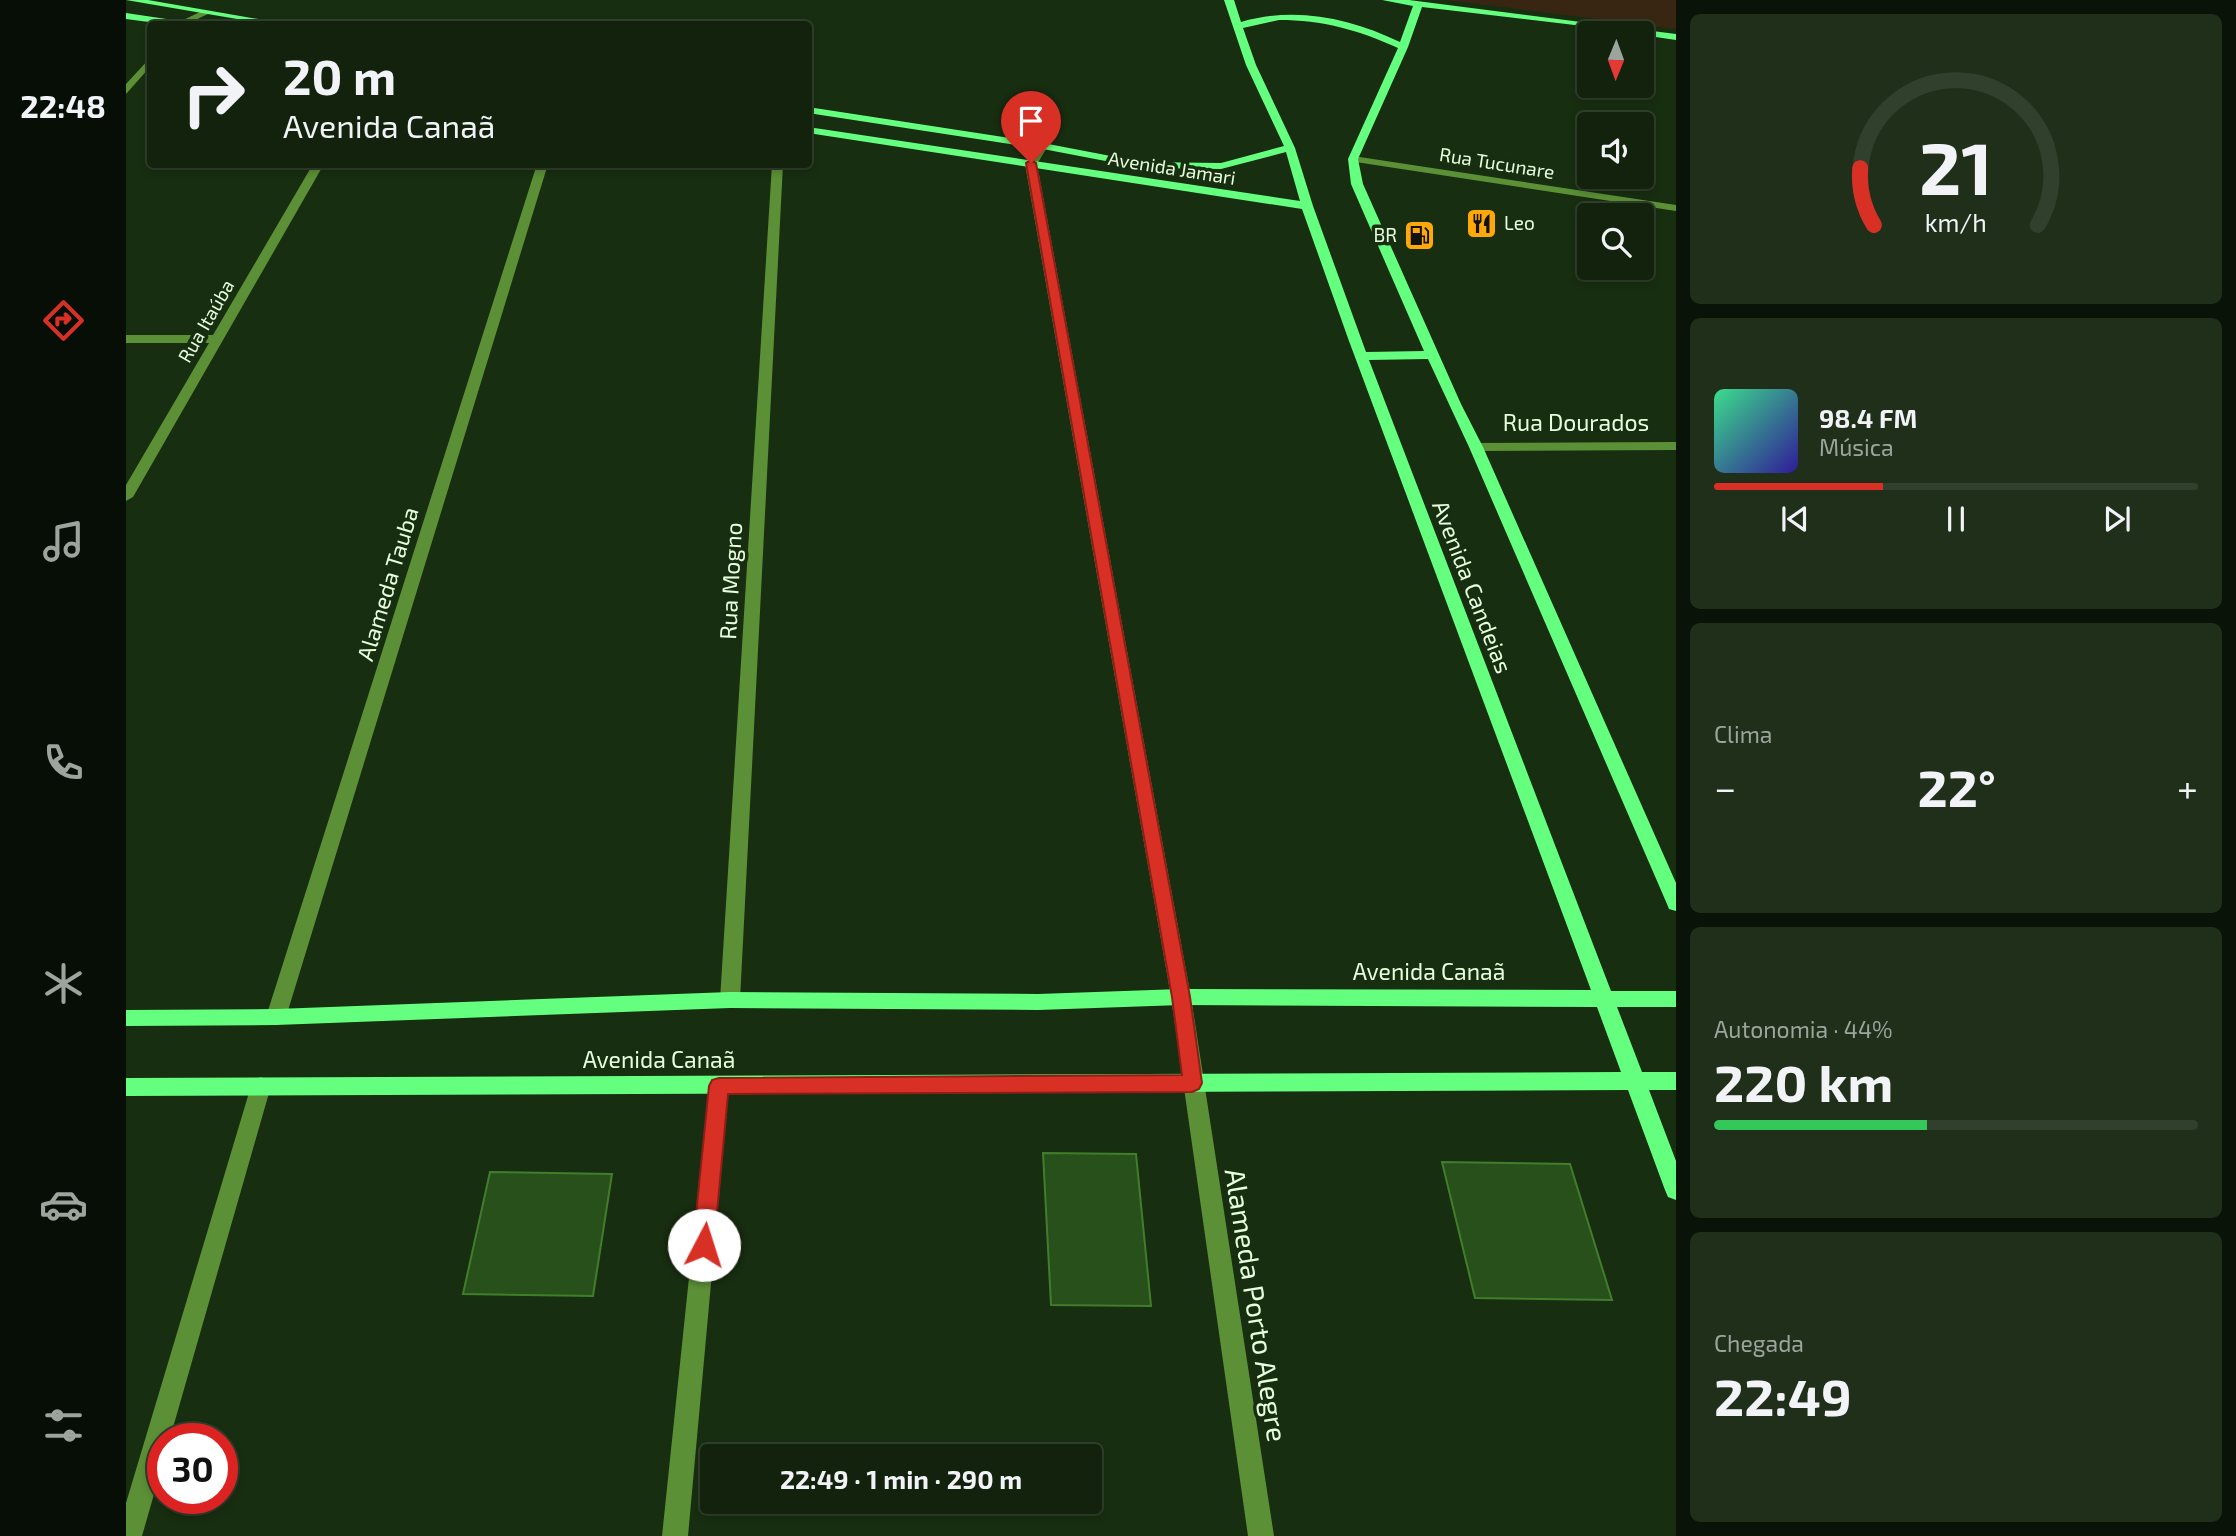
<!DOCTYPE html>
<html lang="pt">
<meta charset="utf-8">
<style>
body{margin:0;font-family:"Exo 2",sans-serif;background:#1f2f1a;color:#f1f3f6;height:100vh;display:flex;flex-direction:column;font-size:26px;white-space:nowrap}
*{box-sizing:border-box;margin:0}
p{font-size:23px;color:#9ca49d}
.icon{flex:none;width:38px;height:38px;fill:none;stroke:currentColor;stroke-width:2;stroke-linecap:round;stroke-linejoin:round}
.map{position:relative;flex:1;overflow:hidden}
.side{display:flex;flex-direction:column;gap:14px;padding:14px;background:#0a1307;width:560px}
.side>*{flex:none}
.top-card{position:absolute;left:21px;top:21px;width:665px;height:147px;border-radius:7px;box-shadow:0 4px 10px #0003,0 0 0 2px #313f2d;background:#12220c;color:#f1f3f6;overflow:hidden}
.needle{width:46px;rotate:181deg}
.buttons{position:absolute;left:1451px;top:21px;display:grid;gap:14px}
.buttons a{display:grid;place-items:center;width:77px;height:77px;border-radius:7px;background:#12220c;box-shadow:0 4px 10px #0003,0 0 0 2px #313f2d;font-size:35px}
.speed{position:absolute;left:21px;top:1423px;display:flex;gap:14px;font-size:35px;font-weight:700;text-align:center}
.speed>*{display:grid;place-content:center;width:91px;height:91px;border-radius:50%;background:#12220c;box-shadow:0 4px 10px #0003,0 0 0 2px #313f2d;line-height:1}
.speed .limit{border:10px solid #d22;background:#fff;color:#111}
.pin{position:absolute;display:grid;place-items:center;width:60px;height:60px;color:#fff;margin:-72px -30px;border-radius:50% 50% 50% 0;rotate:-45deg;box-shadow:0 0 7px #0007}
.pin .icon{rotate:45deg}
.me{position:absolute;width:77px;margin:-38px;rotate:5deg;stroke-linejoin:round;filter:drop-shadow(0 0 5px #0008)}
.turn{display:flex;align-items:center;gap:24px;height:147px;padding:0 21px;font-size:32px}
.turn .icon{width:91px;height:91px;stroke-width:2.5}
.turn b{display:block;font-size:49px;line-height:60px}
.big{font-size:52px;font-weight:700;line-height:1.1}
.side .card{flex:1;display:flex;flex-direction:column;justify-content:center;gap:10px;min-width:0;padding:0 24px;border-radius:10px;background:#1f2f1a}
.side .dial{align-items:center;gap:0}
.dial svg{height:182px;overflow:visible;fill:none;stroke:#313f2d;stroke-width:7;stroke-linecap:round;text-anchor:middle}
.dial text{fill:#f1f3f6;stroke:none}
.song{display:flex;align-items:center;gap:21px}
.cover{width:84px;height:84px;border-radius:10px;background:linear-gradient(135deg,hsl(150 70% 55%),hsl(250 70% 35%))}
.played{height:7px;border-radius:4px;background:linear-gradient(90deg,#d93025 35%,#313f2d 35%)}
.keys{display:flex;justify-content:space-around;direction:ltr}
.heat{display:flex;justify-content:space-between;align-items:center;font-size:38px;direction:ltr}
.charge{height:10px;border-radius:5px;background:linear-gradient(90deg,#34c759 44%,#313f2d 0)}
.trip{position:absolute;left:574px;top:1444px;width:402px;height:70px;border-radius:7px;background:#12220c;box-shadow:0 4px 10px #0003,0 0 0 2px #313f2d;font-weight:700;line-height:70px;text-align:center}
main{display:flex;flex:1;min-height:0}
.dock{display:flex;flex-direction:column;width:126px;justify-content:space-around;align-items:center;background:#070e05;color:#9ca49d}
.dock .icon{width:49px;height:49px}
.dock .active{color:#d93025}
.dock b{font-size:32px;color:#f1f3f6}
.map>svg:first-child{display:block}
</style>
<main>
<nav class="dock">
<b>22:48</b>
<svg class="icon active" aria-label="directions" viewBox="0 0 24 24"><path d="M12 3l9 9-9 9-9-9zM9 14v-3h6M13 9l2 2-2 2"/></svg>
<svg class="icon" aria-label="music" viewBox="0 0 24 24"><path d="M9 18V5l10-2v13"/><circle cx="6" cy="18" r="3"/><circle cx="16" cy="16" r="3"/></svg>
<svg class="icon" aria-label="phone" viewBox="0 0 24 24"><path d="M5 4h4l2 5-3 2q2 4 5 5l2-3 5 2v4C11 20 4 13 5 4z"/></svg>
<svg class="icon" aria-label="climate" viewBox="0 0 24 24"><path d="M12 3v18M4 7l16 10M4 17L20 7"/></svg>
<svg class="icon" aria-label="car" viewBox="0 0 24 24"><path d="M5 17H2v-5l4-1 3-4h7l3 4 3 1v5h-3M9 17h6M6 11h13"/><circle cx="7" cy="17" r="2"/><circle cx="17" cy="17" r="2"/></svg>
<svg class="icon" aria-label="filters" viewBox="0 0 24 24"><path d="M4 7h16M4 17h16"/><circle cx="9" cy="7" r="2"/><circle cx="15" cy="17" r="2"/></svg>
</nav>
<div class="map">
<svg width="1550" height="1536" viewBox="0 0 1550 1536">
<rect width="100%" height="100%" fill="#182e10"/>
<path fill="#392612" d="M1322,0H1550V29L1328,1Z"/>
<path fill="#28501a" stroke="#407e2b" stroke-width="2" d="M917,1153L1010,1154L1025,1306L925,1305Z
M1316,1162L1444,1164L1486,1300L1349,1298Z
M364,1172L486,1174L467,1296L337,1294Z"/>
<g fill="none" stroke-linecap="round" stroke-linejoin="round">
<path fill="#5c9037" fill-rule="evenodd" d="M76,11L84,13L61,24H49Z
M24,58V67L0,94V84Z
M917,143L922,146L911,164L1065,997L1148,1536H1122L1045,997L899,164L913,144Z
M1227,156L1550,205V211L1223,161V157Z
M187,164H198L7,497L0,501V485L83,343H0V335H87Z
M411,164H422L160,1017L157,1023L150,1025L143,1023L140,1017Z
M646,164H657L614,1000L611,1006L604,1008L597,1006L594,1000Z
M1550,442V450L1350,451L1343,447L1350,443Z
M135,1077L142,1080L145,1086L44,1438H37V1463L16,1536H0V1503L125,1086L128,1080Z
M593,1077L600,1080L603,1086L562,1536H536L583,1086L586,1080Z"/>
<path fill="#64ff7f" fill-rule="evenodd" d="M0,0H22L161,24H141Z
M1098,0H1108L1115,22C1169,6 1224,18 1274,42L1287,6L1256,0H1283L1550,34V40L1516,35V33L1296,7L1282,47L1232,159L1237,184L1335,404L1357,447L1550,883V911L1543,909L1541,904L1343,447L1302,359L1243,360L1485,991H1550V1007H1491L1516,1072H1550V1090H1523L1550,1161V1200L1542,1197L1539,1190L1502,1090L0,1096V1078L1495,1072L1471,1007L1055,1005L912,1010L604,1008L150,1025L0,1026V1010L150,1009L604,992L912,994L1055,989L1465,990L1223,341L1176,209L682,133V127L1174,201L1160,152L1095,169L1016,168L917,149L682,113V107L917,143L1016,162L1095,163L1158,146L1120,65ZM1153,20C1196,20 1233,30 1272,48L1222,159L1225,184L1298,351L1240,352L1187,206L1169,148L1130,65L1117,28Z
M0,13L54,21L59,24H38L0,19Z"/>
</g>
<path fill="#d93025" stroke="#8d1f18" stroke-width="2" d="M905,160L910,163L1064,997L1076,1083L1073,1089L1066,1092L602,1094L588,1245L585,1252L578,1254L570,1252L567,1245L583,1086L586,1080L593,1078L1056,1075L1046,997L900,163Z"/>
<defs>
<symbol id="restaurant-square" viewBox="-11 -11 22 22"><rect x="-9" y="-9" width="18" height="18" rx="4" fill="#ffa809" stroke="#182e10"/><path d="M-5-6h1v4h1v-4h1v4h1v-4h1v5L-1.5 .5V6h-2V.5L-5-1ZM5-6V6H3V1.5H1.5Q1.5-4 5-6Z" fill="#111"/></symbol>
<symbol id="fuel-square" viewBox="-11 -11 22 22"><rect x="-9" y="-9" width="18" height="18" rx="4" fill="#ffa809" stroke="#182e10"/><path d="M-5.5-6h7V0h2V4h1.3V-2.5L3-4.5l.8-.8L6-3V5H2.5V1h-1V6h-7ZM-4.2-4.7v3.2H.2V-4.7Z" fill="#111"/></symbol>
</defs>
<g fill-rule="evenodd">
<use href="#restaurant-square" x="1338" y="206" width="35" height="35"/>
<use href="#fuel-square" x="1276" y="218" width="35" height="35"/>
</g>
<g text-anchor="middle" stroke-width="7" stroke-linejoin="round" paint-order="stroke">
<g font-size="19" fill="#e8ffdd" stroke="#182e10">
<text transform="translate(1371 163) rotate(9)" y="7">Rua Tucunare</text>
<text transform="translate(1046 168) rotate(9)" y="7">Avenida Jamari</text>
<text transform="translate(80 321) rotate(-60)" y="7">Rua Itaúba</text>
</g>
<g font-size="19" fill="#e8ffdd" stroke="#182e10" text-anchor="start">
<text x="1378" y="230">Leo</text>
<text x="1271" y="242" text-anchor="end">BR</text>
</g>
<g font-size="23" fill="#e8ffdd" stroke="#182e10">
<text x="1450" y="431">Rua Dourados</text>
<text transform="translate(605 581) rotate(-87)" y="8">Rua Mogno</text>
<text transform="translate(262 584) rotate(-73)" y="8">Alameda Tauba</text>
<text transform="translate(1346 587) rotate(69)" y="8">Avenida Candeias</text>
<text x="1303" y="980">Avenida Canaã</text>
<text x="533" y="1068">Avenida Canaã</text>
</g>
<g font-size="28" fill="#e8ffdd" stroke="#182e10">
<text transform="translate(1130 1305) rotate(81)" y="10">Alameda Porto Alegre</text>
</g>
</g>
</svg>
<div class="buttons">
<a><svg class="needle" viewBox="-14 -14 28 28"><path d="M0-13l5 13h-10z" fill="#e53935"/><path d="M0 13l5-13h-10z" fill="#9ca49d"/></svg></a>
<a><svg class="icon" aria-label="sound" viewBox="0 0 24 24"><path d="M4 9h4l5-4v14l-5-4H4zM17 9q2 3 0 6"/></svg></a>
<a><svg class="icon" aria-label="search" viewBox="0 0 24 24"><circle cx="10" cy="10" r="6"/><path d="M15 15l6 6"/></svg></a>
</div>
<div class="speed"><div class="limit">30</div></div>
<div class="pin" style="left:905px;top:163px;background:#d93025"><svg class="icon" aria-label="arrive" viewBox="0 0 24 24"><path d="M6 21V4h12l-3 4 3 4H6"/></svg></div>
<svg class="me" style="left:578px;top:1245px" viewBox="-20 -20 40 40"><circle r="19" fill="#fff"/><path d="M0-13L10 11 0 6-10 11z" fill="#d93025"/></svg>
<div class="trip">22:49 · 1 min · 290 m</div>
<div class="top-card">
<div class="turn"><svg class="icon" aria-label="right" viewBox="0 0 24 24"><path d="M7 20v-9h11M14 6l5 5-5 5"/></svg><div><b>20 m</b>Avenida Canaã</div></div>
</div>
</div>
<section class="side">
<div class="card dial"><svg viewBox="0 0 100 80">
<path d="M14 69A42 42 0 1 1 86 69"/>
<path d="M14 69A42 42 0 0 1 8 44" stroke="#d93025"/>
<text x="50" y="56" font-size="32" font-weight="700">21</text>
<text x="50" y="72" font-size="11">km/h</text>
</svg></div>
<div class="card">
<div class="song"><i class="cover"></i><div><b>98.4 FM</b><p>Música</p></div></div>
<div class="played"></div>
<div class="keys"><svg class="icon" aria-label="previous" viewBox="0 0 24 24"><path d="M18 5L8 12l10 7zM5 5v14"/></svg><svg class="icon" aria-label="pause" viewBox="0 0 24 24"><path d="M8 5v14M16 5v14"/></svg><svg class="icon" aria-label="next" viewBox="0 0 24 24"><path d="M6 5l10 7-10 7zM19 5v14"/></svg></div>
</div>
<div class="card"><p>Clima</p>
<div class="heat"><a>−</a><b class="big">22°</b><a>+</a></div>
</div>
<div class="card"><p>Autonomia · 44%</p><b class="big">220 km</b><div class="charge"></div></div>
<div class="card"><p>Chegada</p><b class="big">22:49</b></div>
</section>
</main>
